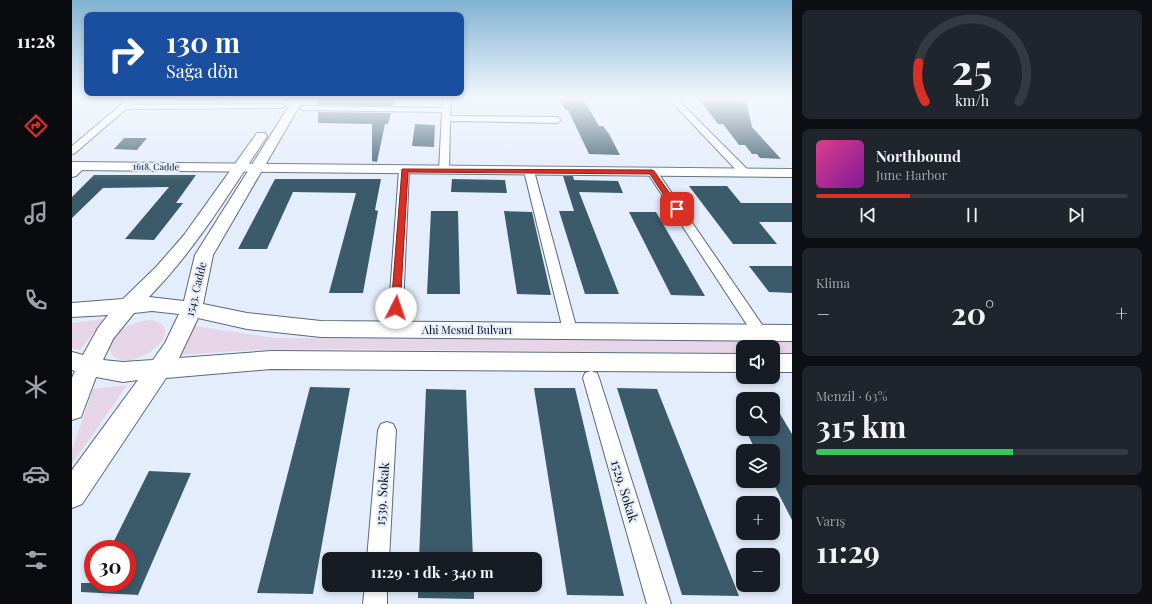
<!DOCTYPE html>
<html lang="tr">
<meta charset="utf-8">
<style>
body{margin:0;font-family:"Playfair Display",serif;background:#20242c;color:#f1f3f6;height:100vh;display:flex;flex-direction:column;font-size:15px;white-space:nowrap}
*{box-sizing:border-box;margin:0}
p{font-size:13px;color:#9ea1a6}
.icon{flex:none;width:22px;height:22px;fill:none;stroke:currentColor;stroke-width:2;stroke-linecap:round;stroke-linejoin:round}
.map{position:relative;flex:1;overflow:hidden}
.drawer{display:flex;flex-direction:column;gap:10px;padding:10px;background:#0d0f14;width:360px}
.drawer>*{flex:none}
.banner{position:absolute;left:12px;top:12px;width:380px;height:84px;border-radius:8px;box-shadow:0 2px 6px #0003;background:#1a4fa0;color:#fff;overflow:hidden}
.buttons{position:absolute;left:664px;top:340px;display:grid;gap:8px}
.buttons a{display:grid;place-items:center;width:44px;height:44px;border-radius:8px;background:#171b24;box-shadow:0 2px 6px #0003;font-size:20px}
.speed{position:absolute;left:12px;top:540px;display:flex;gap:8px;font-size:20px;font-weight:700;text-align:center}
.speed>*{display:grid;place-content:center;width:52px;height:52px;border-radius:50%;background:#171b24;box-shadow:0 2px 6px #0003;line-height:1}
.speed .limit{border:6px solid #d22;background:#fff;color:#111}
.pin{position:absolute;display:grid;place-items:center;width:34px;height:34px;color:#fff;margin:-17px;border-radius:8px;box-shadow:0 2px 6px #0006}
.me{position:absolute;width:44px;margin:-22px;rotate:4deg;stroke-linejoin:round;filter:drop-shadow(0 0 3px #0008)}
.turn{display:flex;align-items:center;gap:14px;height:84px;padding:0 16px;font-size:18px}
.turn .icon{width:52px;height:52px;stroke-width:2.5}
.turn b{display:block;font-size:28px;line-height:34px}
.big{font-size:30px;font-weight:700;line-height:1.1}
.drawer .widget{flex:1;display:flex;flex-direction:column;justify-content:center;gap:6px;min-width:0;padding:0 14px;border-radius:8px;background:#20242c}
.drawer .dial{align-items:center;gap:0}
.dial svg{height:104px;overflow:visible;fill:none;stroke:#363941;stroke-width:7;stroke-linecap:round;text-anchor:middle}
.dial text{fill:#f1f3f6;stroke:none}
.song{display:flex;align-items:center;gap:12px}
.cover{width:48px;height:48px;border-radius:6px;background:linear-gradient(135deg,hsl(330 70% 55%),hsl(290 70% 35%))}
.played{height:4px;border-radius:2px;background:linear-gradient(90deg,#d93025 30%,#363941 30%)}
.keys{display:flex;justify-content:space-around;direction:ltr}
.heat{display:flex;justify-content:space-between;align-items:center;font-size:22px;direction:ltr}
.charge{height:6px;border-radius:3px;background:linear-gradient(90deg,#34c759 63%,#363941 0)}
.trip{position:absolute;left:250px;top:552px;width:220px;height:40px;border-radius:8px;background:#171b24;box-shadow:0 2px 6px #0003;font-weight:700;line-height:40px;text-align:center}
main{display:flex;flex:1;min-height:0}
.tab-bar{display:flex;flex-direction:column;width:72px;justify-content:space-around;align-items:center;background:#090b0e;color:#9ea1a6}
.tab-bar .icon{width:28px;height:28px}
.tab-bar .on{color:#d93025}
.tab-bar b{font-size:18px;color:#f1f3f6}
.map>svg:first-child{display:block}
</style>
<main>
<nav class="tab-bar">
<b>11:28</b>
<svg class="icon on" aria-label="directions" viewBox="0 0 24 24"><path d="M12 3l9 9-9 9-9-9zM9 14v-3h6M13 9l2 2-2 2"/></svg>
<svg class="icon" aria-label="music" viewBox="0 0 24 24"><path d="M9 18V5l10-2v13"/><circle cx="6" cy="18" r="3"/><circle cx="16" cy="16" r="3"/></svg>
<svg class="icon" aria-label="phone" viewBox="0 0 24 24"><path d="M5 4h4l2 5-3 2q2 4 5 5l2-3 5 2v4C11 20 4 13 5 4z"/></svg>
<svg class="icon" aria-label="climate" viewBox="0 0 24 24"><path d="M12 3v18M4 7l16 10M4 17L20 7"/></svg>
<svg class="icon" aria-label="car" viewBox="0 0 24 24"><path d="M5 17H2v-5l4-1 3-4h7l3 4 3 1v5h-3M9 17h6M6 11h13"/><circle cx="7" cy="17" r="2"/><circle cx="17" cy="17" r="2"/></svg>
<svg class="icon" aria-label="filters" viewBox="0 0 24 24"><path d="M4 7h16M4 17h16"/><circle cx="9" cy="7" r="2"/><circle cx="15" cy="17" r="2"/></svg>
</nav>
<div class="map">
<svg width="720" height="604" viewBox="0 0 720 604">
<rect width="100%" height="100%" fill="#e4edfb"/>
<path fill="#e6d4e7" d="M549,98H593L602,107Z
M32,319L8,350L0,348V323Z
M79,320C125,329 46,385 37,348C42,329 60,322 79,320Z
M122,326L202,338L720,341V353H701V347H671V353L262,349L180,350L105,355Z
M55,385L0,464V450L21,389Z"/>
<path fill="#3b5b6a" d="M246,98H323L321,106L246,105Z
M487,98H511L527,126H531L537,134L548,155L517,154L496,110H493Z
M626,98H650L674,101L680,127L709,159L688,158L685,154H680L673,145H667L651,124H646Z
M246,112L319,113L316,124H313L305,162L300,161V124L246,123Z
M343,124L363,125L362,147L340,146Z
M52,138H75L65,150L42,149Z
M22,175H124L104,203H111L82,240L53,239L97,187L31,188L0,218V197Z
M491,176H501L502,180L546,181L551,193L507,192L547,294H513L487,211H502Z
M203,179H309L303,210L306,211L291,293H257L284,193L221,192L195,249H166Z
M380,179L433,180L435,193L379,192Z
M617,186H655L669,203H720V222H687L705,244H661Z
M359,211H386L388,294H355Z
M432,211L460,212L479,295L445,294Z
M557,212H584L633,296L599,295Z
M677,266H720V293L697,292Z
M238,387L278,388L241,594L185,593Z
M462,388H503L552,596L495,595Z
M545,388L585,389L667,596L610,595Z
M354,389L394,390L401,559H347Z
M701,402L720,434V520L701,483V451H684L673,429H701Z
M77,471L119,473L66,595L9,592V583H55V549H38Z
M346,585H402V599L346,598Z"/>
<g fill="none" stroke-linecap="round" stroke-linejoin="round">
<defs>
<path id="minor" d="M371,98H379L378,116L485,117L489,120L485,123L378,121L377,170L372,173L367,170L370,112L231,110L227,108L231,106L371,108Z
M596,98H604L677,171L678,173L677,175H669Z
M715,98H720V100H716Z
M56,99L63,101L60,105L209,104L213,106L209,108L54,109L3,153L0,154V146Z
M9,163L14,166L4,176L0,177V169Z
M332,167L337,170L331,308L329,312L324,313L319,312L317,308L327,170Z
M457,168L462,171L505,330L503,334L498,336L493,334L491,330L452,171Z
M580,169L584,170L693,329L695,333L693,337L688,339L683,337L575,172Z
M519,371L525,373L527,378L599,604H575L511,378L513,373Z
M315,422L321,424L324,430L317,559H295L306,430L309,424Z
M293,585H315V604H291Z"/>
<path id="tertiary" d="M0,162L720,169V177L0,170Z"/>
<path id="secondary" d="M222,98H232L141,255L131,304L175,313L249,321L720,325V341L249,337L175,329L126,318L107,358L199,351L671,354V372L199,369L94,378L10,504L0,508V470L66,380L51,382L24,377L9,417L0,420V378L3,371L0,370V352L11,355L26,328L36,315L0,317V303L51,299L84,267L112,235L185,133H193L195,136C158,192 124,249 77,297L112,301L123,255ZM80,311L107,314L93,343L81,360L51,362L31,360L41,339L62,313Z
M701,354H720V372H701Z"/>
</defs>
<use href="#minor" stroke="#5b677b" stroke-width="2"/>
<use href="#tertiary" stroke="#5b677b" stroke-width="2"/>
<use href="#secondary" stroke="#5b677b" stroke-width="2"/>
<use href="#minor" fill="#fff" fill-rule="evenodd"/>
<use href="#tertiary" fill="#fff" fill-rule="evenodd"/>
<use href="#secondary" fill="#fff" fill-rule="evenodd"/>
</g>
<linearGradient id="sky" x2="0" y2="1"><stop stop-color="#80b2d2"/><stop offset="0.54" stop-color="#f3f7fd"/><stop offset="1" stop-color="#f3f7fd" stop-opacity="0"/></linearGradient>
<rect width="720" height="182" fill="url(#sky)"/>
<path fill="#d93025" stroke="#8d1f18" d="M330,169L580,170L582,171L609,209L602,211L578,174L336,172L328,308L324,311L319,308Z"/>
<g text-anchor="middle" stroke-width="4" stroke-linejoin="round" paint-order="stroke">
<g font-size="9" fill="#0d1119" stroke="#e4edfb">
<text transform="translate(84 167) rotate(1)" y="3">1618. Cadde</text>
</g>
<g font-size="11" fill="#0d1119" stroke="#e4edfb">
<text transform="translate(124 289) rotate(-76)" y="4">1543. Cadde</text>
<text x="395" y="334">Ahi Mesud Bulvarı</text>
</g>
<g font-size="13" fill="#0d1119" stroke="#e4edfb">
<text transform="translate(553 491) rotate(73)" y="5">1529. Sokak</text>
<text transform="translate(310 494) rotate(-86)" y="5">1539. Sokak</text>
</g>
</g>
</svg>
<div class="buttons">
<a><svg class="icon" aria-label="sound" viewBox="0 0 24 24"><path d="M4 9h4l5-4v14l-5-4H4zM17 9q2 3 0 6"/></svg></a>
<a><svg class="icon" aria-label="search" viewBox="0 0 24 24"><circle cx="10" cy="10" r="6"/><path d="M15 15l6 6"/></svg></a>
<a><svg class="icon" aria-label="layers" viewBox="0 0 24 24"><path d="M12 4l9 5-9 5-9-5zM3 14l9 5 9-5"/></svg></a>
<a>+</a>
<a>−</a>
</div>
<div class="speed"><div class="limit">30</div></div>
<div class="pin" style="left:605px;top:209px;background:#d93025"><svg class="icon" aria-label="arrive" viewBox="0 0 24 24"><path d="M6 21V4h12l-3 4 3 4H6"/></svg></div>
<svg class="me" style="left:324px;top:308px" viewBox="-20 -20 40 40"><circle r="19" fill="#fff"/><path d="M0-13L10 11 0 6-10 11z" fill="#d93025"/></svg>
<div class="trip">11:29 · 1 dk · 340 m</div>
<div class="banner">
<div class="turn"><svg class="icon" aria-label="right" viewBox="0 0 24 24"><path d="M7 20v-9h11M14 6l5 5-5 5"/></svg><div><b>130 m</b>Sağa dön</div></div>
</div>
</div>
<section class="drawer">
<div class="widget dial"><svg viewBox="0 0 100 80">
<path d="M14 69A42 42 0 1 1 86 69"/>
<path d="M14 69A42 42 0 0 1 9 39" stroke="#d93025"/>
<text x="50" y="56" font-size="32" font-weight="700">25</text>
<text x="50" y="72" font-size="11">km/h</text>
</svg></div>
<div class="widget">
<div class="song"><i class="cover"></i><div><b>Northbound</b><p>June Harbor</p></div></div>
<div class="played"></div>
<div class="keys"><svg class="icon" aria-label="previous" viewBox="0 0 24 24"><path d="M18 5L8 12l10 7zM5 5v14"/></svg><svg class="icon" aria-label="pause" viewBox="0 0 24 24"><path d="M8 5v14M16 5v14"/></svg><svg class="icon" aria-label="next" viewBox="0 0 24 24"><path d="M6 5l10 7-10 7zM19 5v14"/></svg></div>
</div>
<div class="widget"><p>Klima</p>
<div class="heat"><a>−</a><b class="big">20°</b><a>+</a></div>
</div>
<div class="widget"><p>Menzil · 63%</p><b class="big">315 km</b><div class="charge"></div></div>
<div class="widget"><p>Varış</p><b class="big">11:29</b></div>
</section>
</main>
